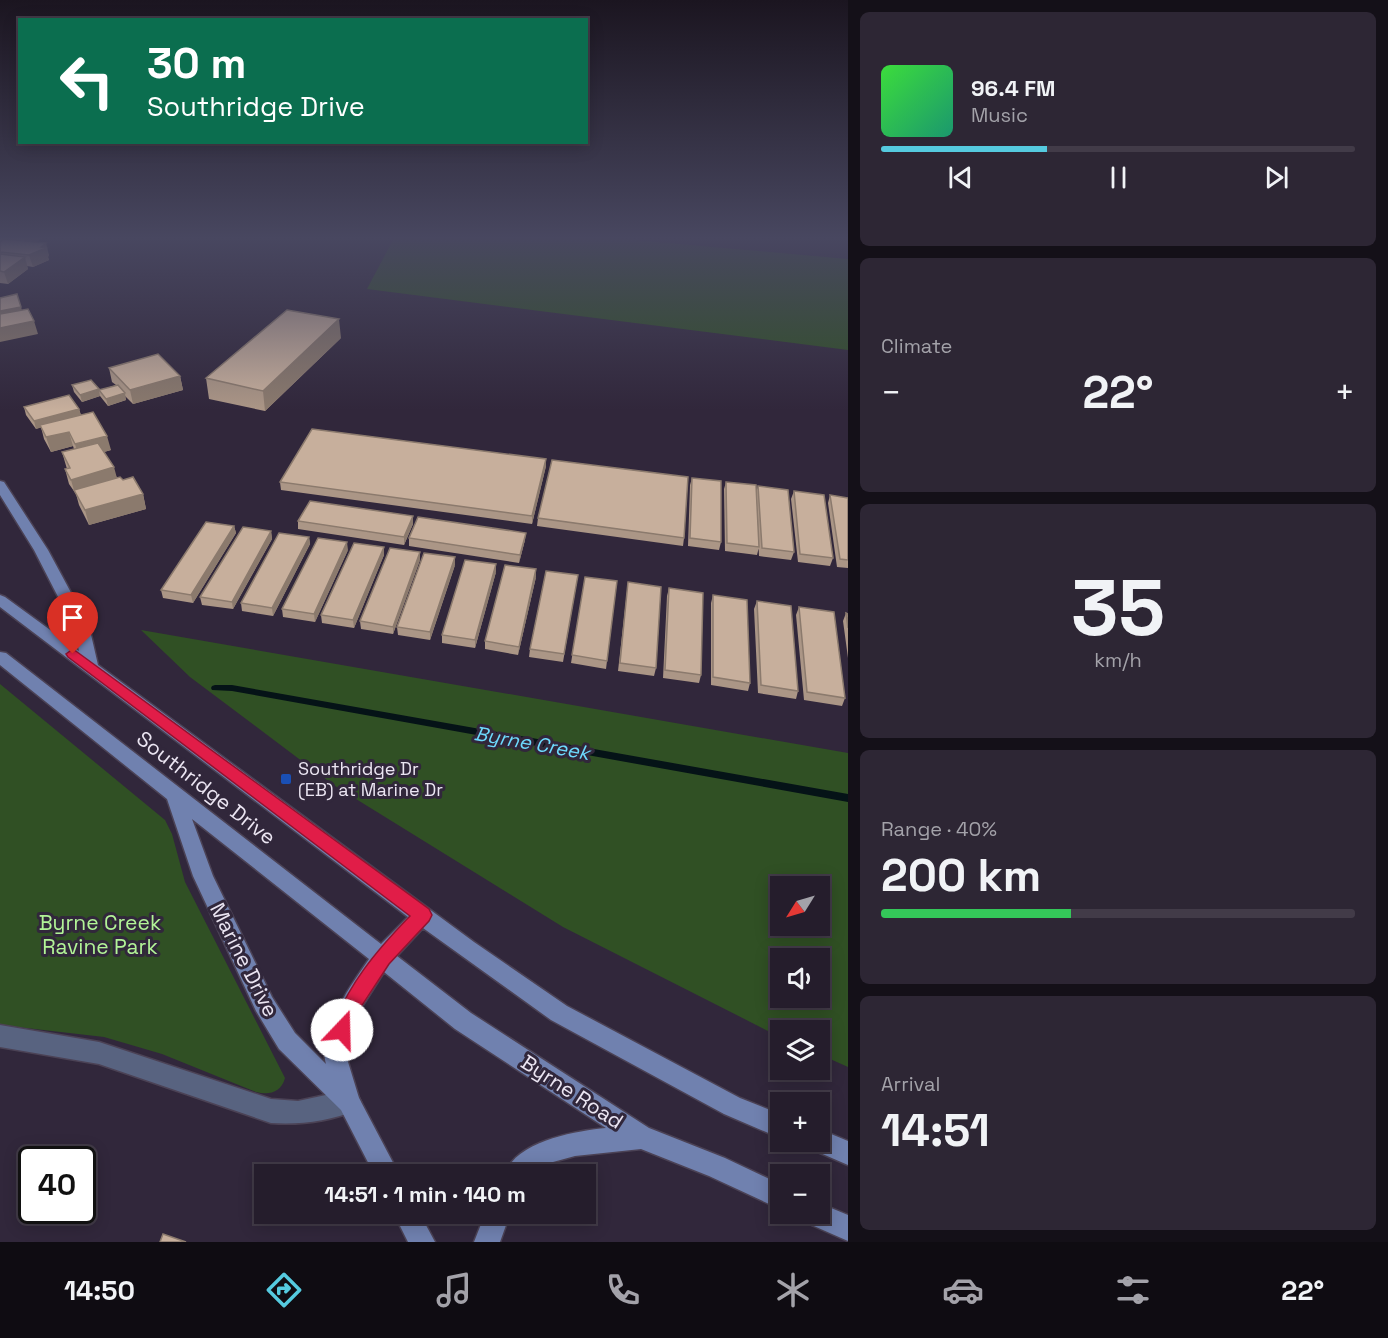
<!DOCTYPE html>
<meta charset="utf-8">
<style>
body{margin:0;font-family:"Space Grotesk",sans-serif;background:#2d2634;color:#f1f3f6;height:100vh;display:flex;flex-direction:column;font-size:22px;white-space:nowrap}
*{box-sizing:border-box;margin:0}
p{font-size:20px;color:#a3a2a9}
.icon{flex:none;width:33px;height:33px;fill:none;stroke:currentColor;stroke-width:2;stroke-linecap:round;stroke-linejoin:round}
.map{position:relative;flex:1;overflow:hidden}
.sheet{display:flex;flex-direction:column;gap:12px;padding:12px;background:#141018;width:540px}
.sheet>*{flex:none}
.banner{position:absolute;left:18px;top:18px;width:570px;height:126px;border-radius:0px;box-shadow:0 3px 15px #0003,0 0 0 2px #423b48;background:#0b6e4f;color:#fff;overflow:hidden}
.needle{width:39px;rotate:233deg}
.fabs{position:absolute;left:770px;top:876px;display:grid;gap:12px}
.fabs a{display:grid;place-items:center;width:60px;height:60px;border-radius:0px;background:#251d2c;box-shadow:0 3px 15px #0003,0 0 0 2px #423b48;font-size:30px}
.speed{position:absolute;left:18px;top:1146px;display:flex;gap:12px;font-size:30px;font-weight:700;text-align:center}
.speed>*{display:grid;place-content:center;width:78px;height:78px;border-radius:50%;background:#251d2c;box-shadow:0 3px 15px #0003,0 0 0 2px #423b48;line-height:1}
.speed .limit{border:3px solid #111;border-radius:9px;background:#fff;color:#111}
.pin{position:absolute;display:grid;place-items:center;width:51px;height:51px;color:#fff;margin:-62px -26px;border-radius:50% 50% 50% 0;rotate:-45deg;box-shadow:0 0 6px #0007}
.pin .icon{rotate:45deg}
.me{position:absolute;width:66px;margin:-33px;rotate:21deg;stroke-linejoin:round;filter:drop-shadow(0 0 4px #0008)}
.turn{display:flex;align-items:center;gap:21px;height:126px;padding:0 30px;font-size:27px}
.turn .icon{width:78px;height:78px;stroke-width:2.5}
.turn b{display:block;font-size:42px;line-height:51px}
.big{font-size:45px;font-weight:700;line-height:1.1}
.sheet .tile{flex:1;display:flex;flex-direction:column;justify-content:center;gap:9px;min-width:0;padding:0 21px;border-radius:9px;background:#2d2634}
.sheet .dial{align-items:center;gap:0}
.dial b{font-size:78px;line-height:1}
.song{display:flex;align-items:center;gap:18px}
.cover{width:72px;height:72px;border-radius:9px;background:linear-gradient(135deg,hsl(120 70% 55%),hsl(160 70% 35%))}
.played{height:6px;border-radius:3px;background:linear-gradient(90deg,#55cadf 35%,#423b48 35%)}
.keys{display:flex;justify-content:space-around;direction:ltr}
.heat{display:flex;justify-content:space-between;align-items:center;font-size:33px;direction:ltr}
.charge{height:9px;border-radius:4px;background:linear-gradient(90deg,#34c759 40%,#423b48 0)}
.trip{position:absolute;left:254px;top:1164px;width:342px;height:60px;border-radius:0px;background:#251d2c;box-shadow:0 3px 15px #0003,0 0 0 2px #423b48;font-weight:700;line-height:60px;text-align:center}
.tabs{display:flex;height:96px;justify-content:space-around;align-items:center;background:#0f0c12;color:#a3a2a9}
.tabs .icon{width:42px;height:42px}
.tabs .active{color:#55cadf}
.tabs b{font-size:27px;color:#f1f3f6}
main{display:flex;flex:1;min-height:0}
.map>svg:first-child{display:block}
</style>
<main>
<div class="map">
<svg width="848" height="1242" viewBox="0 0 848 1242">
<rect width="100%" height="100%" fill="#31273b"/>
<path fill="#305024" fill-rule="evenodd" d="M395,236H589L848,259V350L367,289Z
M141,630L848,753V1067L819,1054V1030H780V1037L563,927L335,786L190,677ZM780,886H819V926H780ZM780,958H819V998H780Z
M0,684L165,820L172,834L185,882L285,1078C281,1093 269,1095 256,1092L162,1054L104,1037L0,1025Z"/>
<g fill="none" stroke-linecap="round" stroke-linejoin="round">
<path fill="#051317" fill-rule="evenodd" d="M215,685H232L848,794V802L232,691L212,690L211,688L212,686Z"/>
<defs>
<path id="street" d="M0,1025L99,1042L271,1099L298,1101L349,1090L357,1094L361,1102L357,1110C330,1121 300,1125 271,1123L99,1064L0,1047Z"/>
<path id="secondary" d="M0,481L4,482L48,550L89,626L98,665L474,942L567,1006L740,1098L780,1114V1138L724,1114L551,1020L423,928L397,956L471,1013L649,1128L725,1158L780,1184V1209L709,1176L641,1149L575,1156L553,1162L535,1174H505C516,1141 576,1131 606,1128L455,1029L384,972L358,1013L345,1052L359,1098L399,1174H374L341,1110L279,1049L256,1011L193,876L167,799L0,665V652L6,653L381,944L408,917L0,607V595L5,597L79,651L73,626L34,550L0,495ZM192,819L369,959C351,985 317,1032 326,1064L295,1033L272,997L213,876Z
M819,1129L848,1141V1165L811,1149L807,1142H819Z
M819,1203L848,1215V1241L807,1223L804,1214H819Z
M394,1214H420L435,1242H408Z
M485,1214H510L500,1242H474Z"/>
</defs>
<use href="#street" stroke="#4b4255" stroke-width="3"/>
<use href="#secondary" stroke="#4b4255" stroke-width="3"/>
<use href="#street" fill="#586380" fill-rule="evenodd"/>
<use href="#secondary" fill="#7081af" fill-rule="evenodd"/>
</g>
<path fill="#ab9686" d="M0,236H45L36,242L49,255L48,257L49,260L33,267L27,266L28,269L8,284L0,283Z
M341,338L265,411L209,399L206,378Z
M109,368L180,376L183,390L133,404L125,396L126,400L108,406L100,396L82,402L74,392L72,385L100,390L116,385L112,382Z
M24,407L79,409L81,415L111,450L104,452L117,478L123,480L143,494L146,509L89,525L79,505L76,494L69,484L65,469H67L62,452L74,449L73,446L51,452L44,439L41,427L36,429L26,415Z
M546,466L532,524L281,490L280,482Z
M692,478L721,542L719,550L688,546L690,485Z
M726,482L759,547L757,555L725,551L724,489Z
M758,486L794,552L791,560L759,556L756,493Z
M794,491L833,558L830,566L798,562L791,499Z
M830,495L848,498V568L837,567L828,503Z
M538,518L684,538L683,546L537,526Z
M298,521L413,524L404,545L298,529Z
M234,526L236,533L193,603L163,598L161,590Z
M271,531L272,539L233,609L202,605L200,597Z
M309,537L310,544L273,616L242,611L241,603Z
M409,538L525,540L519,563L409,546Z
M384,547V555L354,628L322,623L321,615Z
M348,550L315,622L283,617L282,609Z
M420,560L393,634L361,629L360,621Z
M455,565L430,640L398,635L397,627Z
M496,572L475,648L442,643V635Z
M578,575L563,662L529,657L530,649Z
M536,577L518,655L485,649V641Z
M585,577L607,661L606,669L571,663Z
M628,582L656,668L654,676L618,671Z
M669,588L701,675L699,683L663,678L667,596Z
M713,595L750,683L748,691L711,685V603Z
M757,601L798,691L796,699L758,693L754,609Z
M799,607L845,698L842,706L804,700L796,615Z
M846,613L848,614V658L843,621Z"/>
<path fill="#8b7a6d" d="M25,236H45L27,249L24,237Z
M46,243L49,255L48,257L49,260L33,267L29,255Z
M25,257L28,269L8,284L4,272Z
M21,307L25,320L0,325V311Z
M339,319L341,338L265,411L263,391Z
M34,321L38,334L0,342V328Z
M180,376L183,390L133,404L130,390Z
M99,389V390L100,396L82,402L80,395Z
M125,393L126,400L108,406L106,399Z
M79,409L81,416L36,429L34,421Z
M69,432L73,446L51,452L46,437Z
M107,436L111,450L79,459L75,444Z
M546,459V466L532,524V516Z
M114,467L118,482L74,490L75,494L71,480Z
M143,494L146,509L89,525L85,510Z
M413,516V524L404,545V537Z
M234,526L236,533L193,603L191,595Z
M271,531L272,539L233,609L232,602Z
M526,533L525,540L519,563L520,555Z
M309,537L310,544L273,616L272,608Z
M347,542L348,550L315,622L314,614Z
M384,547V555L354,628L353,620Z
M420,552V560L393,634V627Z
M455,557V565L430,640V632Z
M496,564V572L475,648V640Z
M536,569V577L518,655L519,647Z"/>
<path fill="#c7af9c" stroke="#8b7a6d" stroke-width="1.5" d="M4,239L46,243L41,247L46,248L29,255L0,252V242Z
M0,254L25,257L4,272L0,271Z
M17,294L21,307L0,311V298Z
M28,309L34,321L0,328V314Z
M287,310L339,319L263,391L206,378Z
M158,354L180,376L130,390L109,368Z
M91,380L99,389L80,395L72,385Z
M118,385L125,393L106,399L99,390Z
M69,395L79,409L34,421L24,407Z
M93,412L107,436L75,444L69,432L46,437L40,425Z
M312,429L546,459L532,516L280,482Z
M98,443L114,467L71,480L65,469L70,468L62,452Z
M552,460L688,477L684,538L538,518Z
M120,477L123,480L133,477L143,494L85,510L74,490Z
M692,478L721,481V542L690,538Z
M726,482L756,485L759,547L727,543Z
M758,486L788,490L794,552L762,548Z
M794,491L824,495L833,558L800,554Z
M830,495L848,498V560L840,559Z
M310,501L413,516L404,537L298,521Z
M418,517L526,533L520,555L409,538Z
M206,522L234,526L191,595L161,590Z
M243,527L271,531L232,602L200,597Z
M279,533L309,537L272,608L241,603Z
M318,538L347,542L314,614L282,609Z
M354,543L384,547L353,620L321,615Z
M390,548L420,552L393,627L360,621Z
M424,553L455,557L430,632L397,627Z
M465,560L496,564L475,640L442,635Z
M505,565L536,569L519,647L485,641Z
M546,571L578,575L564,654L530,649Z
M585,577L617,581L607,661L572,655Z
M628,582L661,587L656,668L620,663Z
M669,588L703,593L701,675L665,670Z
M713,595L747,600L750,683L713,677Z
M757,601L791,606L798,691L761,685Z
M799,607L834,612L845,698L807,692Z
M846,613L848,614V628Z
M163,1234L186,1242H160Z"/>
<linearGradient id="sky" x2="0" y2="1"><stop stop-color="#1b1520"/><stop offset="0.58" stop-color="#484760"/><stop offset="1" stop-color="#484760" stop-opacity="0"/></linearGradient>
<rect width="848" height="410" fill="url(#sky)"/>
<path fill="#e11d48" stroke="#92132f" stroke-width="1.5" d="M73,649L429,909L432,915L429,921L389,964L357,1013L349,1037L342,1040L335,1037L332,1030C347,985 377,950 410,916L68,657L66,654Z"/>
<rect fill="#1a4fb4" stroke="#31273b" stroke-width="2" x="280" y="773" width="12" height="12" rx="3"/>
<g text-anchor="middle" stroke-width="6" stroke-linejoin="round" paint-order="stroke">
<g font-size="18" fill="#ebe5f2" stroke="#31273b" text-anchor="start">
<text x="298" y="775">Southridge Dr<tspan x="298" dy="21">(EB) at Marine Dr</tspan></text>
</g>
<g font-size="20" font-style="italic" fill="#6edbfe" stroke="#31273b">
<text transform="translate(532 743) rotate(10)" y="7">Byrne Creek</text>
</g>
<g font-size="21" fill="#ebe5f2" stroke="#31273b">
<text transform="translate(206 788) rotate(38)" y="7">Southridge Drive</text>
<text transform="translate(244 960) rotate(63)" y="7">Marine Drive</text>
<text transform="translate(572 1092) rotate(33)" y="7">Byrne Road</text>
</g>
<g font-size="21" fill="#b2f497" stroke="#31273b">
<text x="100" y="930">Byrne Creek<tspan x="100" dy="24">Ravine Park</tspan></text>
</g>
</g>
</svg>
<div class="fabs">
<a><svg class="needle" viewBox="-14 -14 28 28"><path d="M0-13l5 13h-10z" fill="#e53935"/><path d="M0 13l5-13h-10z" fill="#a3a2a9"/></svg></a>
<a><svg class="icon" aria-label="sound" viewBox="0 0 24 24"><path d="M4 9h4l5-4v14l-5-4H4zM17 9q2 3 0 6"/></svg></a>
<a><svg class="icon" aria-label="layers" viewBox="0 0 24 24"><path d="M12 4l9 5-9 5-9-5zM3 14l9 5 9-5"/></svg></a>
<a>+</a>
<a>−</a>
</div>
<div class="speed"><div class="limit">40</div></div>
<div class="pin" style="left:73px;top:654px;background:#d93025"><svg class="icon" aria-label="arrive" viewBox="0 0 24 24"><path d="M6 21V4h12l-3 4 3 4H6"/></svg></div>
<svg class="me" style="left:342px;top:1030px" viewBox="-20 -20 40 40"><circle r="19" fill="#fff"/><path d="M0-13L10 11 0 6-10 11z" fill="#e11d48"/></svg>
<div class="trip">14:51 · 1 min · 140 m</div>
<div class="banner">
<div class="turn"><svg class="icon" aria-label="left" viewBox="0 0 24 24"><path d="M17 20v-9H6M10 6l-5 5 5 5"/></svg><div><b>30 m</b>Southridge Drive</div></div>
</div>
</div>
<section class="sheet">
<div class="tile">
<div class="song"><i class="cover"></i><div><b>96.4 FM</b><p>Music</p></div></div>
<div class="played"></div>
<div class="keys"><svg class="icon" aria-label="previous" viewBox="0 0 24 24"><path d="M18 5L8 12l10 7zM5 5v14"/></svg><svg class="icon" aria-label="pause" viewBox="0 0 24 24"><path d="M8 5v14M16 5v14"/></svg><svg class="icon" aria-label="next" viewBox="0 0 24 24"><path d="M6 5l10 7-10 7zM19 5v14"/></svg></div>
</div>
<div class="tile"><p>Climate</p>
<div class="heat"><a>−</a><b class="big">22°</b><a>+</a></div>
</div>
<div class="tile dial"><b>35</b><p>km/h</p></div>
<div class="tile"><p>Range · 40%</p><b class="big">200 km</b><div class="charge"></div></div>
<div class="tile"><p>Arrival</p><b class="big">14:51</b></div>
</section>
</main>
<nav class="tabs">
<b>14:50</b>
<svg class="icon active" aria-label="directions" viewBox="0 0 24 24"><path d="M12 3l9 9-9 9-9-9zM9 14v-3h6M13 9l2 2-2 2"/></svg>
<svg class="icon" aria-label="music" viewBox="0 0 24 24"><path d="M9 18V5l10-2v13"/><circle cx="6" cy="18" r="3"/><circle cx="16" cy="16" r="3"/></svg>
<svg class="icon" aria-label="phone" viewBox="0 0 24 24"><path d="M5 4h4l2 5-3 2q2 4 5 5l2-3 5 2v4C11 20 4 13 5 4z"/></svg>
<svg class="icon" aria-label="climate" viewBox="0 0 24 24"><path d="M12 3v18M4 7l16 10M4 17L20 7"/></svg>
<svg class="icon" aria-label="car" viewBox="0 0 24 24"><path d="M5 17H2v-5l4-1 3-4h7l3 4 3 1v5h-3M9 17h6M6 11h13"/><circle cx="7" cy="17" r="2"/><circle cx="17" cy="17" r="2"/></svg>
<svg class="icon" aria-label="filters" viewBox="0 0 24 24"><path d="M4 7h16M4 17h16"/><circle cx="9" cy="7" r="2"/><circle cx="15" cy="17" r="2"/></svg>
<b>22°</b>
</nav>
